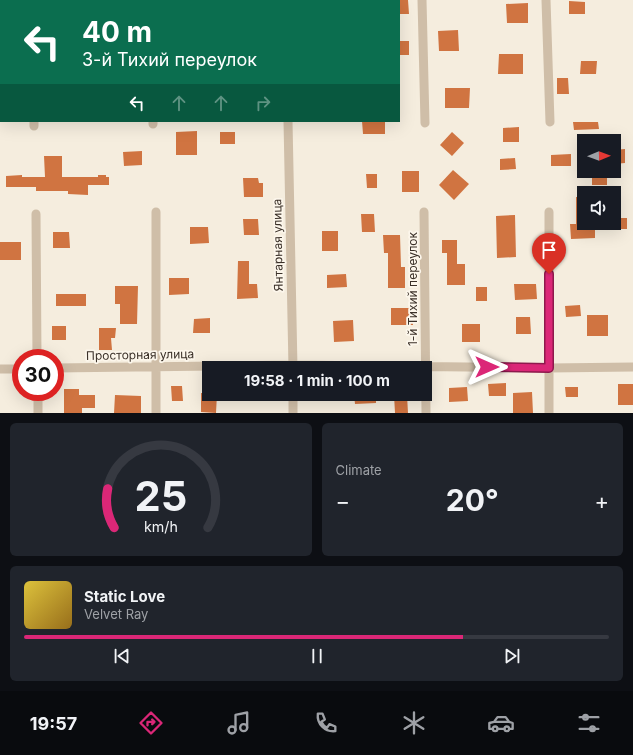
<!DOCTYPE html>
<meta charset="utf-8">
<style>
body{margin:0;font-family:Inter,sans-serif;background:#20242c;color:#f1f3f6;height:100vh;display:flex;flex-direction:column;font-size:15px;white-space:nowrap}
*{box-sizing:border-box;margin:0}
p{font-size:13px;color:#9ea1a6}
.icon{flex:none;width:22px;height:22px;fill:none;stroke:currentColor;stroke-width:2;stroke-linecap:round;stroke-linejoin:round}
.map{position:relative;height:413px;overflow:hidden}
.side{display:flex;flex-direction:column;gap:10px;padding:10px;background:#0d0f14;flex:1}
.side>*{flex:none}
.hud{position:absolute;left:0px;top:0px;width:400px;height:122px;box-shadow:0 4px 16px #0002;background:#0b6e4f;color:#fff;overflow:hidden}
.needle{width:26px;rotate:89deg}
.buttons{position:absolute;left:577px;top:134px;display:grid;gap:8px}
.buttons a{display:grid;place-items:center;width:44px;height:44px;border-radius:0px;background:#171b24;box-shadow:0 4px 16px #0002;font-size:20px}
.speed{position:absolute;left:12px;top:349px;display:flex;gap:8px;font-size:20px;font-weight:700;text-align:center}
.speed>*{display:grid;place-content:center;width:52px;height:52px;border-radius:50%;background:#171b24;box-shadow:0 4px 16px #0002;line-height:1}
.speed .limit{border:6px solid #d22;background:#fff;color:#111}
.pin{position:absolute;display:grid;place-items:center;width:34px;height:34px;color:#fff;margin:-41px -17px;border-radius:50% 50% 50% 0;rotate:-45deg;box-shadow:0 0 4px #0007}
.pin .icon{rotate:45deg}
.me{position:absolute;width:44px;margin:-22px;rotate:90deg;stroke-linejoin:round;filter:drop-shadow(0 0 3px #0008)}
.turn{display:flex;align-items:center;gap:14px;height:84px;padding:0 16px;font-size:18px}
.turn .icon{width:52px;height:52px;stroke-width:2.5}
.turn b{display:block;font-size:28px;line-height:34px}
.lanes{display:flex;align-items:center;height:38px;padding:0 16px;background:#0003;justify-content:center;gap:20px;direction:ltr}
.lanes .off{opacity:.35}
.big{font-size:30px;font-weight:700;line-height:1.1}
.side .tile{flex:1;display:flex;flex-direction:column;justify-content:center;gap:6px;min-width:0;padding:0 14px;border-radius:6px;background:#20242c}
.side .dial{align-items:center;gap:0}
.dial svg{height:104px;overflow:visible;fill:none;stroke:#363941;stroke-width:7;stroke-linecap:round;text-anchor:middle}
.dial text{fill:#f1f3f6;stroke:none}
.song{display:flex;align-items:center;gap:12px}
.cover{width:48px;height:48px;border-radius:6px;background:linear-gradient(135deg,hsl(50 70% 55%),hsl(40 70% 35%))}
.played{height:4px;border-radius:2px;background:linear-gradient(90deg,#db2777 75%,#363941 75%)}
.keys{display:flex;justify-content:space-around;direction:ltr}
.heat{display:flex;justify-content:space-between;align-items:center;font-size:22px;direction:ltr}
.side .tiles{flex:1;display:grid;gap:10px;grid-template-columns:1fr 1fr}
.tile:last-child{grid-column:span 2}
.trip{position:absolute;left:202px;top:361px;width:230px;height:40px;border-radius:0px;background:#171b24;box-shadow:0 4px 16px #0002;font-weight:700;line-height:40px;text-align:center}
.tabs{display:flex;height:64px;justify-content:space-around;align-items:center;background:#090b0e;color:#9ea1a6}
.tabs .icon{width:28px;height:28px}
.tabs .active{color:#db2777}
.tabs b{font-size:18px;color:#f1f3f6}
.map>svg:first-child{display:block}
</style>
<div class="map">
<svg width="633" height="413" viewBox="0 0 633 413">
<rect width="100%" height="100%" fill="#f5edde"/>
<path fill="#d07441" d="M399,0H408L409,14H399Z
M569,1L585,2V14H569Z
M528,3V23H507L506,4Z
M458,30L459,51H439L438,31Z
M399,41H409V55H399Z
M499,54H523V74H498Z
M581,61H597L596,74H580Z
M557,78H568L569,94H557Z
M445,88H470L469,108H445Z
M362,121H385V134H363Z
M573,122H598L599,129L574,130Z
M519,127V142H503V128Z
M197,131V155H176V132Z
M220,132H235V144H220Z
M452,132L464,143L452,156L440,145Z
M625,149V163L614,164V150Z
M142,151V165L124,166L123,152Z
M571,154V166H551V155Z
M44,156H62V177H98V175H106V177H109V185H88V195L68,194V191H36V187H6V176L22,175V177H45Z
M515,158L516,169L500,170V159Z
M453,170L469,184L454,200L439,185Z
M402,171H419V192H402Z
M592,171H607V185H592Z
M366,174H377V188H367Z
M243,178H258L259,183H263V197H244Z
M576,197H584V223H595V238L571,239L570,224H576Z
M361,214H374L375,232H362Z
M515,215L516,257L497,258L496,216Z
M615,218H627V229H615Z
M243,219H258L259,235H244Z
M190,227H208L209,243L190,244Z
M322,231H338V251H322Z
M53,232H69L70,248H53Z
M383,235H400L401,267H405V288H388V253H384Z
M442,240H457V264H465V285H447V253H442Z
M0,242H21V260H0Z
M238,261H249V284H257L258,298L237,299Z
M346,274L347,287L327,288V275Z
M169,278H189V294L169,295Z
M514,284H536L537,299L515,300Z
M115,286H138L137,324H120V304H115Z
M476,287H487V301H476Z
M56,294H86V306H56Z
M580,305L581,316L566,317L565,306Z
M391,308H412L413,325H391Z
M587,315H608V336H587Z
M516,317H530L531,334H516Z
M210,318V333H193L194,319Z
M353,320L354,341L334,342L333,321Z
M462,324H480V342H462Z
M52,326H66V340H52Z
M99,328H116L115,338H111L112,350H99Z
M506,383V396H489L488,384Z
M618,384H633V405H618Z
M171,386H182L183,401H172Z
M467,387L468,401L449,402V388Z
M565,387H578V397H566Z
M64,389H79V395H95V408H82V413H64Z
M532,392L533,413H513V393Z
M201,393L217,394L216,413L201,412Z
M354,394H376V403L355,404Z
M115,395L141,396V413H114Z
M394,395H407L408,413H395Z"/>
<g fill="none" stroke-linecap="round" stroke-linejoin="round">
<path stroke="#cfbea8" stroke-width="9" d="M34,0V1
M285,0V1
M422,0L425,123
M546,0L550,122
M157,1V0
M34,121V126
M288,121L293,368
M153,124V121
M424,212L426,413
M36,214L37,358
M55,368L293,365L549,368L633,367
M0,369H21
M38,392V413
M293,394V413
M156,413V212
M549,413V212"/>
</g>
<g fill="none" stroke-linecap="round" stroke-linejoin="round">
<defs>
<path id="route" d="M487,367L549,368V274"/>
</defs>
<use href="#route" stroke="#8e194d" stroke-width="10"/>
<use href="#route" stroke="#db2777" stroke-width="7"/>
</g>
<g text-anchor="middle" stroke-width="3.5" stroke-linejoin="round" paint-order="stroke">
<g font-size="12" fill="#3b3129" stroke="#fcf6eb">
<text transform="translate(278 245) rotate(-91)" y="4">Янтарная улица</text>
<text transform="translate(413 289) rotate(-90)" y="4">1-й Тихий переулок</text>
<text transform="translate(140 355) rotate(-1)" y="4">Просторная улица</text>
</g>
</g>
</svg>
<div class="buttons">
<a><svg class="needle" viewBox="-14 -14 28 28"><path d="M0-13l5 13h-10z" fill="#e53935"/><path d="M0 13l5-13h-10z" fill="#9ea1a6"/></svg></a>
<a><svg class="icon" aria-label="sound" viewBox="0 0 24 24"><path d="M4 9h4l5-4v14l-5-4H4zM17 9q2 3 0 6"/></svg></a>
</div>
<div class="speed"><div class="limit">30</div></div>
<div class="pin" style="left:549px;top:274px;background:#d93025"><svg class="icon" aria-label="arrive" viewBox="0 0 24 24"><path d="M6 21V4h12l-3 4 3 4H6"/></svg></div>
<svg class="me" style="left:487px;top:367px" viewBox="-20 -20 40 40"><path d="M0-17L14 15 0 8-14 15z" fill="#db2777" stroke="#fff" stroke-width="4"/></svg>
<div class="trip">19:58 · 1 min · 100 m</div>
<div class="hud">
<div class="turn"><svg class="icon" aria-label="left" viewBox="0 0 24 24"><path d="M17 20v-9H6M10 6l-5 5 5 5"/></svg><div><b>40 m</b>3-й Тихий переулок</div></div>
<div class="lanes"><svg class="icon" aria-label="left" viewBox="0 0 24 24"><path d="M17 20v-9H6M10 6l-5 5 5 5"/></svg><svg class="icon off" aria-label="ahead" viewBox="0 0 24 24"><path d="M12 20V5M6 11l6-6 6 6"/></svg><svg class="icon off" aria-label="ahead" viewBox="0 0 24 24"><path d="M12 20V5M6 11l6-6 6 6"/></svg><svg class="icon off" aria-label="right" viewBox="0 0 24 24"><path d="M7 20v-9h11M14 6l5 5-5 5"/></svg></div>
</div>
</div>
<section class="side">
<div class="tiles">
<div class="tile dial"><svg viewBox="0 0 100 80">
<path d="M14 69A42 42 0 1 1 86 69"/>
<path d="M14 69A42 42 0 0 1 9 39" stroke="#db2777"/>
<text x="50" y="56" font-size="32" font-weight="700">25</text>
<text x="50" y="72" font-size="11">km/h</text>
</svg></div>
<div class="tile"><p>Climate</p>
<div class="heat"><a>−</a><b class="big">20°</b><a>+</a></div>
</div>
<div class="tile">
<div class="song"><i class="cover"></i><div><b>Static Love</b><p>Velvet Ray</p></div></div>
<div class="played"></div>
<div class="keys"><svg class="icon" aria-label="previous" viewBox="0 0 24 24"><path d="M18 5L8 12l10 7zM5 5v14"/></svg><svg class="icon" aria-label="pause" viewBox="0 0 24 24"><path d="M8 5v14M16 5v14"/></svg><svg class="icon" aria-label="next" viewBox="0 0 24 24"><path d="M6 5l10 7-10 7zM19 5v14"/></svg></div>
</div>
</div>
</section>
<nav class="tabs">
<b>19:57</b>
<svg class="icon active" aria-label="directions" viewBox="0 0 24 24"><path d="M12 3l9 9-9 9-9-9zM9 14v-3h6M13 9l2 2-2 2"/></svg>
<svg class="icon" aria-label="music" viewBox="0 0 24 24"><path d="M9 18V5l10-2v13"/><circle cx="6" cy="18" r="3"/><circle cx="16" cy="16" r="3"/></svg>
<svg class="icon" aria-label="phone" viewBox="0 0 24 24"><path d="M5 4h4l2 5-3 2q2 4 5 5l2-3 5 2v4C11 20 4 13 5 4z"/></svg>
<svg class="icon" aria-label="climate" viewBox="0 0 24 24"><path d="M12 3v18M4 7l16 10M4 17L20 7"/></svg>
<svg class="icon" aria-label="car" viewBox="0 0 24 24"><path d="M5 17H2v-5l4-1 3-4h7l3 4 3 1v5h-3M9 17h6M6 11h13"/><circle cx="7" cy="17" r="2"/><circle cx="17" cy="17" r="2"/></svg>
<svg class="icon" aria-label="filters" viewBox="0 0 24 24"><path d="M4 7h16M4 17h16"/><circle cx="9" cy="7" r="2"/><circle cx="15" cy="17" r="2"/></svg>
</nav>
